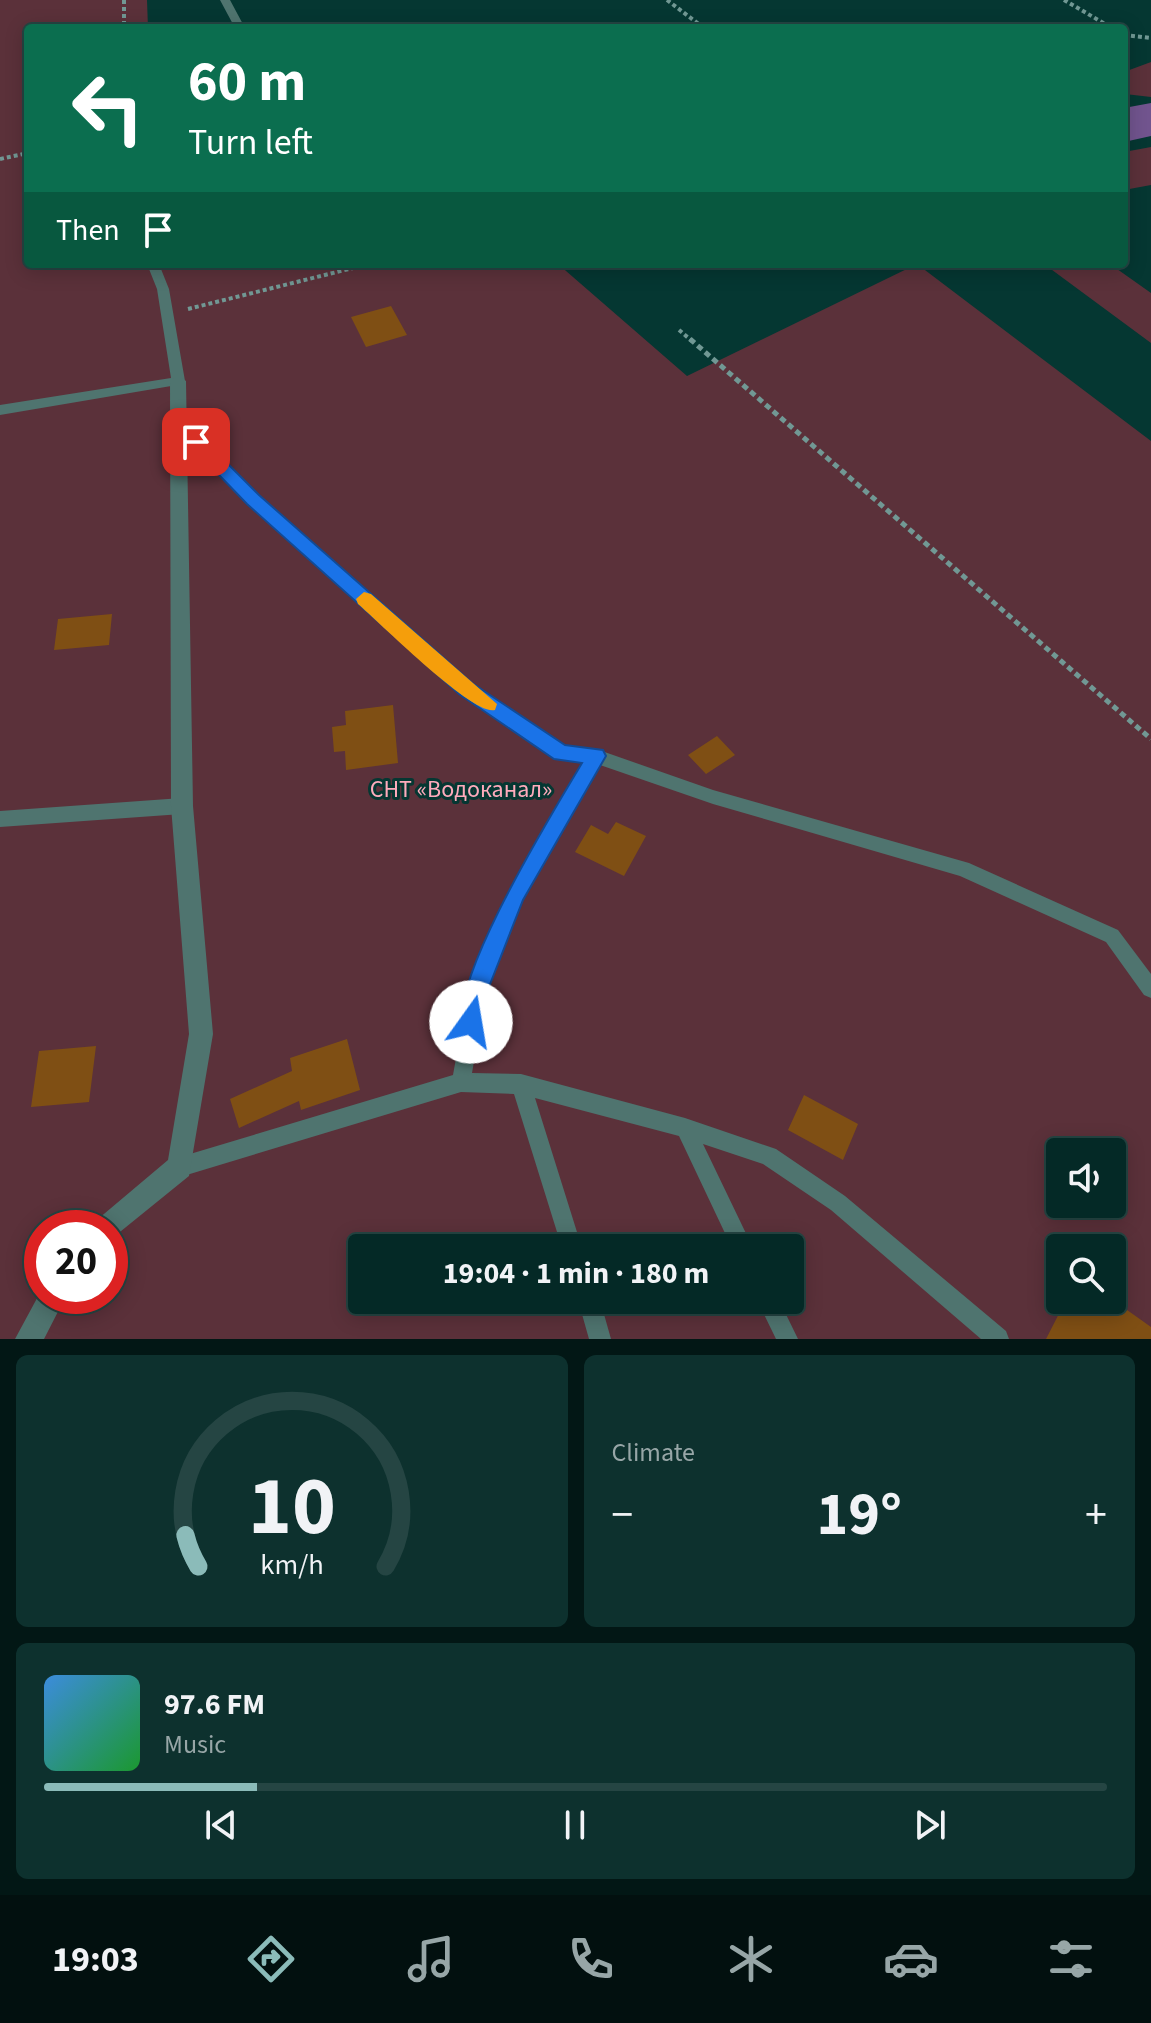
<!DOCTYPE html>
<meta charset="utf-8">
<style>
body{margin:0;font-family:"Source Sans 3",sans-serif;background:#0d312e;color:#f1f3f6;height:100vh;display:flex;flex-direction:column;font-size:30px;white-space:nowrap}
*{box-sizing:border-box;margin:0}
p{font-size:26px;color:#97a6a7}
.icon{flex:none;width:44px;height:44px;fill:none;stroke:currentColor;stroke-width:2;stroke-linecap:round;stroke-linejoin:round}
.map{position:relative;height:1339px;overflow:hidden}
.drawer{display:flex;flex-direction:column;gap:16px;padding:16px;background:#021715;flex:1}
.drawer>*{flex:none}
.guide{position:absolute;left:24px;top:24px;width:1104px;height:244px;border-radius:8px;box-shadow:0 4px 20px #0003,0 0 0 2px #254543;background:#0b6e4f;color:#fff;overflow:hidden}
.buttons{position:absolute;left:1046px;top:1138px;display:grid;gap:16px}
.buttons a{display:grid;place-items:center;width:80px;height:80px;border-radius:8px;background:#042926;box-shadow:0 4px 20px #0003,0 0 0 2px #254543;font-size:40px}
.speed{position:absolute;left:24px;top:1210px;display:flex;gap:16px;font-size:40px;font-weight:700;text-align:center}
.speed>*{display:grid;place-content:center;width:104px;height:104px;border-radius:50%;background:#042926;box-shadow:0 4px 20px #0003,0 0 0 2px #254543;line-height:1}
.speed .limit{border:12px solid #d22;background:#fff;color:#111}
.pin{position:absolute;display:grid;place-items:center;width:68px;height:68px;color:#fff;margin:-34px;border-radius:16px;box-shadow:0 4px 12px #0006}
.me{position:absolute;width:88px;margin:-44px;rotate:13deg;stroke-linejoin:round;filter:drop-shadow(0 0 6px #0008)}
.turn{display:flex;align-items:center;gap:28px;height:168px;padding:0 32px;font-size:36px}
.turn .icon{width:104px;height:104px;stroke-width:2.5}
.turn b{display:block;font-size:56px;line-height:68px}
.then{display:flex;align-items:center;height:76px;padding:0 32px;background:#0003;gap:16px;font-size:30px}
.big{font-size:60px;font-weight:700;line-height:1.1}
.drawer .widget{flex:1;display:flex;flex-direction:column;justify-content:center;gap:12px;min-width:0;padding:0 28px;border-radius:12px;background:#0d312e}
.drawer .dial{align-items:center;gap:0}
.dial svg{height:208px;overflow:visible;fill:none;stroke:#254543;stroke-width:7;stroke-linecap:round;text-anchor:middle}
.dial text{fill:#f1f3f6;stroke:none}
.song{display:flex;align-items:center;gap:24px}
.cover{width:96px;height:96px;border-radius:12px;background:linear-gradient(135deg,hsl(210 70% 55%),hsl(130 70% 35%))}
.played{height:8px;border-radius:4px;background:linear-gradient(90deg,#8bbbb9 20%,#254543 20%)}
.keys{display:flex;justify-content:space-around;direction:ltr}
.heat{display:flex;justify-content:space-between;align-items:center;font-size:44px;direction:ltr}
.drawer .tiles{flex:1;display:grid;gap:16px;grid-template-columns:1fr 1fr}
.widget:last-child{grid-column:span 2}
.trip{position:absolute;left:348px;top:1234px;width:456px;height:80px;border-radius:8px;background:#042926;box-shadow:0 4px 20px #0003,0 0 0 2px #254543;font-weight:700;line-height:80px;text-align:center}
.tabs{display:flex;height:128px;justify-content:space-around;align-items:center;background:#02100f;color:#97a6a7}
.tabs .icon{width:56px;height:56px}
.tabs .active{color:#8bbbb9}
.tabs b{font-size:36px;color:#f1f3f6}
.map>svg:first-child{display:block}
</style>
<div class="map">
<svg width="1151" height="1339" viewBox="0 0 1151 1339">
<rect width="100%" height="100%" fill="#053732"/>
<path fill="#5b313a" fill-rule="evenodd" d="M0,0H147L148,28H28V264H558L687,376L917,264L1151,441V1339H0ZM1060,1152H1112V1204H1060ZM42,1228H110V1296H42ZM362,1248H790V1300H362ZM1060,1248H1112V1300H1060Z
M1151,62V97L1125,94L1124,72Z
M1151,147V185L1124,190V152Z
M1044,264H1110L1151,293V343Z"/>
<path fill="#71548e" d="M1151,103V136L1124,142V108Z"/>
<path fill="#7f4f14" d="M391,306L407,335L366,347L351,317Z
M112,614L109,645L54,650L58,619Z
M393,705L398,763L346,770L345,751L334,752L332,727L346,725L345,711Z
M717,736L735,755L706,774L688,755Z
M616,822L646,836L624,876L575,852L591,825L608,834Z
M347,1039L360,1090L301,1110L299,1101L239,1128L230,1099L292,1071L290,1058Z
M96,1046L89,1102L31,1107L39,1051Z
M804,1095L858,1124L843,1160L788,1130Z
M1066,1300H1113L1151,1327V1339H1046Z"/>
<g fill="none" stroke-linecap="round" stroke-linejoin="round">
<path stroke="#719894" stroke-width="4" stroke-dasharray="4 3" stroke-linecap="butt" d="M124,0V28
M667,0L704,28
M1064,0L1112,28
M1124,35L1151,38
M0,159L28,153
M188,309L369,264
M679,330L692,341"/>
<path stroke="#719894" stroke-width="5" stroke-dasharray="6 4" stroke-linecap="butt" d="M690,339L1151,739"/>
<path fill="#4f746f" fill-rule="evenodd" d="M220,0H230L245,28H235Z
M147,264H159L169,289L185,381L183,384L0,415V405L171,378L157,289Z
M177,417L182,419L258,495L471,684L564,746L596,749L713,790L969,863L1118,930L1151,974V998L1144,995L1106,942L960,876L713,804L600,765L522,900L486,992L472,1073L521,1074L685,1118L776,1149L845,1196L1006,1331L1009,1339H981L831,1210L763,1164L703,1144L753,1248H732L679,1136L535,1098L582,1248H562L514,1094L461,1092L180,1177L173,1174L170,1167L173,1160L180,1157L453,1075L468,992L506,896L584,762L555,758L459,694L248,503L172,425L170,422L172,419Z
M182,798L188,801L191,806L188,811L182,814L0,827V811Z
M578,1300H600L611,1339H589Z
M757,1300H779L798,1339H776Z"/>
<path fill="#4f746f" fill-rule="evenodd" d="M178,375L186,381L193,806L213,1034L189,1176L110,1240V1228H94L98,1219L168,1160L189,1034L171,806L170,381Z
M42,1289V1296H66L44,1339H15Z"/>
</g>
<path fill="#1a73e8" stroke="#114b97" stroke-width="2" d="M196,436L202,438L259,495L472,683L565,745L603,750L606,756L523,900L487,992L479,1030L471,1033L464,1030C445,986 556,807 582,763L554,759L459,694L247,504L191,446V438Z"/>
<path fill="#f59e0b" d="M364,592L371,594L497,704L495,710C474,717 379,622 358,604L356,599Z"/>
<g text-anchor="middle" stroke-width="6" stroke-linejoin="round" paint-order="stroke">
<g font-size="24" fill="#feabbc" stroke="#053732">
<text x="461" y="797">СНТ «Водоканал»</text>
</g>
</g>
</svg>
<div class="buttons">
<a><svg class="icon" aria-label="sound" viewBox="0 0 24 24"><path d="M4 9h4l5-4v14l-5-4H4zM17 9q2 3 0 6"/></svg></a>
<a><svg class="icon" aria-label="search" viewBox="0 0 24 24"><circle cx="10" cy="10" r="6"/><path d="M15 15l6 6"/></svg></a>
</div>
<div class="speed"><div class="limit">20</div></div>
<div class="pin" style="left:196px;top:442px;background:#d93025"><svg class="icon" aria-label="arrive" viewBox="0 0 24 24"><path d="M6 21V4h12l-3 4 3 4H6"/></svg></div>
<svg class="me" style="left:471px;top:1022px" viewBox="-20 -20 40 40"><circle r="19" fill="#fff"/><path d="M0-13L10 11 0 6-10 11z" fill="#1a73e8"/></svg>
<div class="trip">19:04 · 1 min · 180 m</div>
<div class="guide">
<div class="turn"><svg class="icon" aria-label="left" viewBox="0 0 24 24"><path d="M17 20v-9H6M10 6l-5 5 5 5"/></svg><div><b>60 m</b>Turn left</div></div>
<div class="then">Then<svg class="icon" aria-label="arrive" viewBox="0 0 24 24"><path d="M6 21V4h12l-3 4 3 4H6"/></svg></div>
</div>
</div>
<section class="drawer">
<div class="tiles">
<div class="widget dial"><svg viewBox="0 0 100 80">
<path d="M14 69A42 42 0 1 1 86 69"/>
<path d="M14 69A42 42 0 0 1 9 57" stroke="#8bbbb9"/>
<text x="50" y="56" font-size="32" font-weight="700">10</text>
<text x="50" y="72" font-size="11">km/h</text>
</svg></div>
<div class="widget"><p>Climate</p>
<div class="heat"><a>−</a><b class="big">19°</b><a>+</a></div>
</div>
<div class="widget">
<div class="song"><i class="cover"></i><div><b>97.6 FM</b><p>Music</p></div></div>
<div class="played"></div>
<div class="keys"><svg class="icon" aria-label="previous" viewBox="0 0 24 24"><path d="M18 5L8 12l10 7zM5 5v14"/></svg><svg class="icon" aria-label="pause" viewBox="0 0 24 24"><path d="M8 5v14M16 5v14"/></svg><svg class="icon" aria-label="next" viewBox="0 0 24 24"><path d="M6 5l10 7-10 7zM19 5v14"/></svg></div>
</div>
</div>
</section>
<nav class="tabs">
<b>19:03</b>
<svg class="icon active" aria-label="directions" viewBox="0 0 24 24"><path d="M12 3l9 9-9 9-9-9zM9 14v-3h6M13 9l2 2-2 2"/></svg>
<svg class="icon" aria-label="music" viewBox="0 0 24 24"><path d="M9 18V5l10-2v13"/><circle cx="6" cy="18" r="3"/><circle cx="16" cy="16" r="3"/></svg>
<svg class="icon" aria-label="phone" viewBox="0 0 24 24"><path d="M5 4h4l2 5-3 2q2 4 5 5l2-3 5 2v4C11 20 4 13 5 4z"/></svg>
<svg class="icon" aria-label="climate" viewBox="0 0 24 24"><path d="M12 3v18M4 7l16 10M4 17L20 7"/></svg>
<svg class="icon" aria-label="car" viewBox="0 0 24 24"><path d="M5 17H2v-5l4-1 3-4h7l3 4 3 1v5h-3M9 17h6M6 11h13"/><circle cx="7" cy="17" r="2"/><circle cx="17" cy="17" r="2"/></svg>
<svg class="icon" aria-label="filters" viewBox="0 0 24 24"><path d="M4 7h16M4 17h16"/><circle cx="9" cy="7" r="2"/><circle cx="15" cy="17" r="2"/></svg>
</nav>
